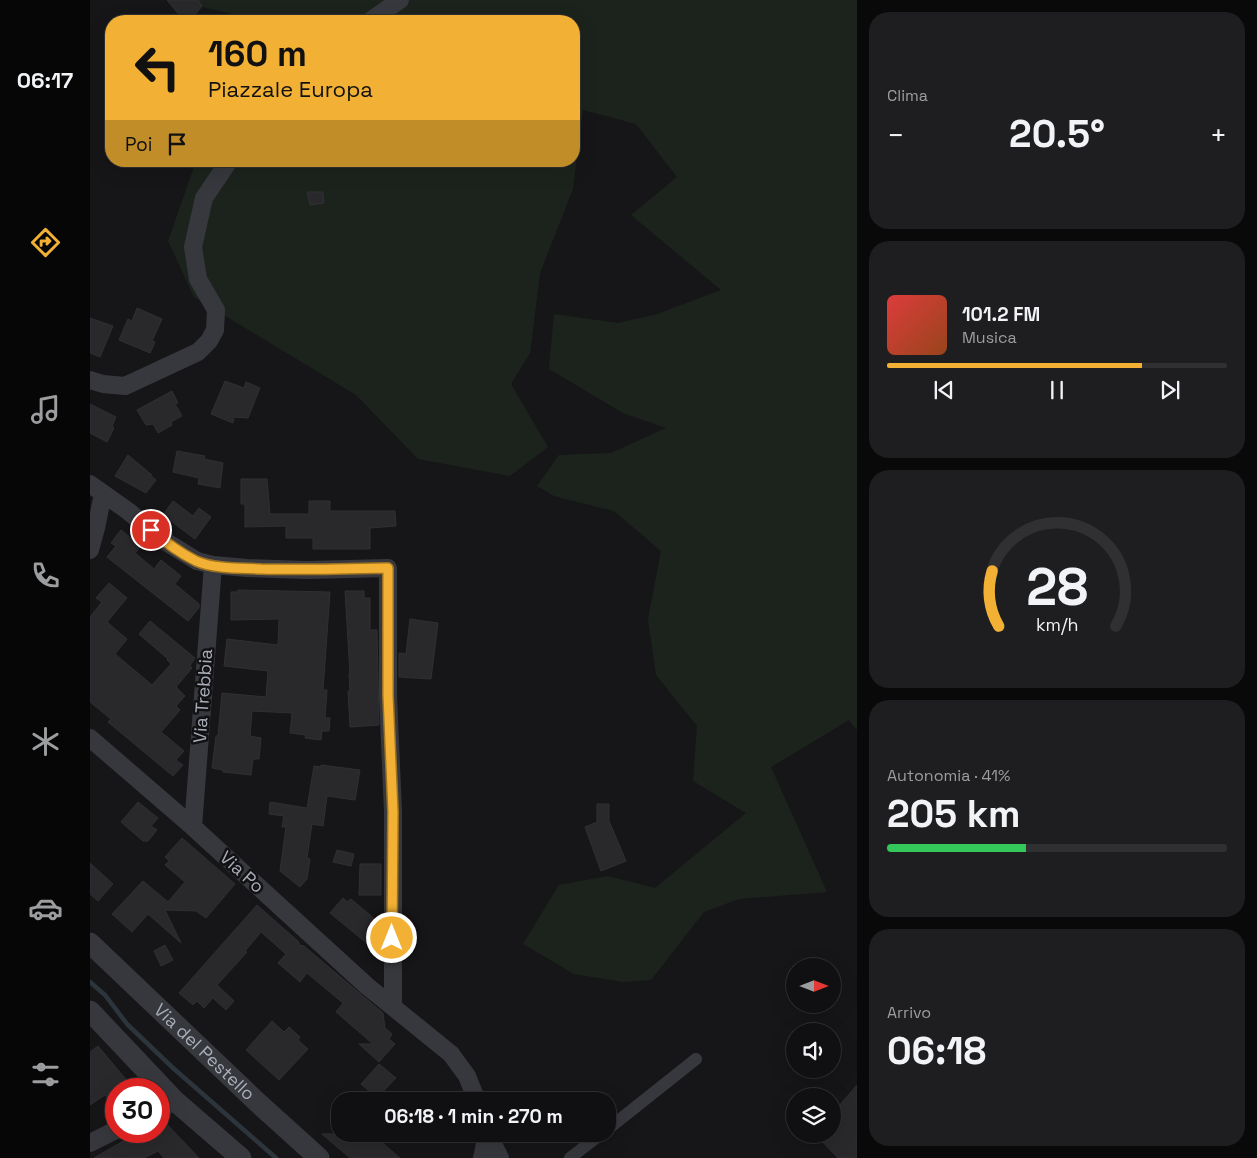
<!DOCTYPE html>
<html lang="it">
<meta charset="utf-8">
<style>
body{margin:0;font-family:"Space Grotesk",sans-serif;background:#1e1e20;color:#f1f3f6;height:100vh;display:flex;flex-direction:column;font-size:19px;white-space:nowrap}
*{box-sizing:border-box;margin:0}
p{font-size:16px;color:#9c9d9f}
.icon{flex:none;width:28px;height:28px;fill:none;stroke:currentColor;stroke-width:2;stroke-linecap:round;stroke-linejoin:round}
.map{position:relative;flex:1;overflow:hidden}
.side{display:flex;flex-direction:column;gap:12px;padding:12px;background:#09090a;width:400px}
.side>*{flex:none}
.top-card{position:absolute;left:15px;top:15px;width:475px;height:152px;border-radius:20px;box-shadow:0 5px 20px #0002,0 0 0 1px #303032;background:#f2b134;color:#111;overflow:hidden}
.needle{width:32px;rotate:90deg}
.fabs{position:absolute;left:696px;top:958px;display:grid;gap:10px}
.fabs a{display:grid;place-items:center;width:55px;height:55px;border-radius:50%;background:#101012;box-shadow:0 5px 20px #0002,0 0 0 1px #303032;font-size:25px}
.speed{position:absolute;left:15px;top:1078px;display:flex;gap:10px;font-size:25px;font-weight:700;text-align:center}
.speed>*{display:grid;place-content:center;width:65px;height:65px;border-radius:50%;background:#101012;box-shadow:0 5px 20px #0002,0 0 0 1px #303032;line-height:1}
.speed .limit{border:8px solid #d22;background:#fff;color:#111}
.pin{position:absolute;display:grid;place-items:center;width:42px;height:42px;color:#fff;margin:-21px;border:2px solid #fff;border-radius:50%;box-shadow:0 1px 5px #0007}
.me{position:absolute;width:55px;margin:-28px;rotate:0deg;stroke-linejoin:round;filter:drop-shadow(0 0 4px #0008)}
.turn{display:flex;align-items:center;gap:18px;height:105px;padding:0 20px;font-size:22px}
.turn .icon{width:65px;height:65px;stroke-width:2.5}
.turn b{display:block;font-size:35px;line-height:42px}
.then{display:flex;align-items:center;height:48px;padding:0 20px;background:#0003;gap:10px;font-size:19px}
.big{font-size:38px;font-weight:700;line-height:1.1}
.side .widget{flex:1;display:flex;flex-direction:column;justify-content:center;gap:8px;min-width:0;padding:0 18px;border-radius:20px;background:#1e1e20}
.side .dial{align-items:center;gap:0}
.dial svg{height:130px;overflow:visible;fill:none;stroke:#303032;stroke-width:7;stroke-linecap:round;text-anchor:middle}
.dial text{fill:#f1f3f6;stroke:none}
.song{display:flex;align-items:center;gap:15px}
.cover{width:60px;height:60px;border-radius:8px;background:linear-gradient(135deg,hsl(0 70% 55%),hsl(20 70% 35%))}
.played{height:5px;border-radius:2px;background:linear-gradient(90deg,#f2b134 75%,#303032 75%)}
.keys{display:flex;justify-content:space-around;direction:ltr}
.heat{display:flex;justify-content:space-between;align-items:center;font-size:28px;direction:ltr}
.charge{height:8px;border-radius:4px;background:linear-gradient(90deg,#34c759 41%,#303032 0)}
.trip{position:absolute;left:241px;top:1092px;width:285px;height:50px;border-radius:20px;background:#101012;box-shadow:0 5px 20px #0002,0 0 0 1px #303032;font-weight:700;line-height:50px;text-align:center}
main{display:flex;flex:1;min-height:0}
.menu{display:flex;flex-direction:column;width:90px;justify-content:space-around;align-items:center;background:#060607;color:#9c9d9f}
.menu .icon{width:35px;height:35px}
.menu .current{color:#f2b134}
.menu b{font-size:22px;color:#f1f3f6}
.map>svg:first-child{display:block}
</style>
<main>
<nav class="menu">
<b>06:17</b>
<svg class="icon current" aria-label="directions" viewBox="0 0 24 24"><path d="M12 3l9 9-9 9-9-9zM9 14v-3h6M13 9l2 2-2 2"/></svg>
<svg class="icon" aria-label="music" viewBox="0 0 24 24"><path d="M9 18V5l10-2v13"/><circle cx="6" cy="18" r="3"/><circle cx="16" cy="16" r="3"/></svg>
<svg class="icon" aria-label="phone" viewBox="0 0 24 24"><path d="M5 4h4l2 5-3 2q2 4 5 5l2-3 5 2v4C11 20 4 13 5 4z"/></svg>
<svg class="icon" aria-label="climate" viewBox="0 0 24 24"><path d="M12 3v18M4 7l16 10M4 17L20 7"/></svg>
<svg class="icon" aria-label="car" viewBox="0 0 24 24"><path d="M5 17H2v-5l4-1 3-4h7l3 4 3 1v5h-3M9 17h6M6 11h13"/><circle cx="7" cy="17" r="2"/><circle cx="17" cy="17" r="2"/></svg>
<svg class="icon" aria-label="filters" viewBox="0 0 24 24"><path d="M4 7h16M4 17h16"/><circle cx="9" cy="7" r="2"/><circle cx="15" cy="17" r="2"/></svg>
</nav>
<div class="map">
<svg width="767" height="1158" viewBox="0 0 767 1158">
<rect width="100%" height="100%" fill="#161618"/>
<path fill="#1c231d" d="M83,0H767V730L759,720L681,767L737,892L649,899L614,912L561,980L533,982L484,974L433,944L469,885L518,876L565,888L656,813L603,781L607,726L566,675L558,619L571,551L524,511L464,496L447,486L469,455L521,453L576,428L533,413L459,369L464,314L528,323L567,314L631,290L541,215L587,177L546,124L493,110L483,189L450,273L440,353L421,384L458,447L420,476L328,459L266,395L104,297L78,241L106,161H484V21H154L155,17Z"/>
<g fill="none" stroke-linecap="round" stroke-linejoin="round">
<path stroke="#2c353c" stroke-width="4.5" d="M0,982L15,995L37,1024L83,1068L186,1158"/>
</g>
<path fill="#29292c" stroke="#303034" d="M77,0H108L112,6L100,21H94Z
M217,192H233L234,203L220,205Z
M47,308L72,319L62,341L65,342L60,353L29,340L38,319L42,321Z
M0,318L23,326L10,357L0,353Z
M135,381L154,388L156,382L170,388L158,418L144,417L143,423L121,414Z
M82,391L88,403L85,404L92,416L81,422L82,425L68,433L63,424L56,425L47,410Z
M0,404L26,417L22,426L24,428L17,442L0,433Z
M87,451L115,456L114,459L133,463L130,488L108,484L109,478L83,472Z
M38,455L62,475L59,474L66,480L56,493L25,476Z
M151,479H177L180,514H219V501H240V511H305L306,526L280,528V549H223V538H196V526L155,527V504H151Z
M83,501L103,516L109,508L121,517L105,539L73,515Z
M31,530L51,546L45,553L64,569L71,560L91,576L85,584L109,604V608L98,621L17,557L26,546L21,543Z
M19,583L37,598L17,622L37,639L25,654L62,685L81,664L77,660L78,659L49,634L60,621L105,658L100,666L102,668L86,687L95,696L86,706L90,710L71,732L94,751L86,760L93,765L83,776L18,722L21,719L0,702V617L12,602L6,598Z
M148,590L240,592L233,690H237L235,718H240L239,731H232L231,740L215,738L216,735L200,733L202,713L162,711L160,736L171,738L169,759H163L161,775L133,772V770L122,768L126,736H128L132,693L176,697L178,671L134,666L137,639L188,645L189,619L141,620V592H148Z
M255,591H274V598H280V630H287L289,725L260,727L258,691H260L259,674H260Z
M320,619L348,623L341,679L309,677V653L316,654Z
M231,765L270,770L265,800L237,796L233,826L222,824L217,858L220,859L217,879L210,887L190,871L196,827H192L194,816L179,814L180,802L217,808L224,766L231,767Z
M48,802L68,818L61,826L67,830L58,841H53L31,822Z
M507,804H519V821L536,861L511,871L495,827L507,822Z
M92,838L145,884L116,918L106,911L75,910L91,943L58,914L42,932L22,914L53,881L78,902L95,882L75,865L79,861L75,857Z
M247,850L264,854L261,866L243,862Z
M0,863L23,884L8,901L0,894Z
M270,864H291V895H269Z
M253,898L257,902L261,899L292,925V942L285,950L240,913Z
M167,905L209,942V945L214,946L293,1013L295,1028L302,1034L299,1039L305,1044L289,1062L269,1044H283L246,1012L253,1003L217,973L210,982L188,963L196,954L171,932L155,951L157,952L127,985L144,1001L136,1010L123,998L114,1008L107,1001L103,1005L89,993Z
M75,945L83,960L71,966L64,951Z
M182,1021L194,1032L199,1027L210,1037L208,1040L218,1049L189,1080L156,1050Z
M8,1046L44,1089H26V1109L15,1095L0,1105V1052Z
M289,1064L306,1078L287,1098L271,1084Z
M767,1085V1158H748L725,1134H742V1114Z
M72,1119L109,1158H74L68,1151L54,1158H4L42,1136L44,1139L53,1131H69V1120Z
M232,1134H282L310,1158H260Z"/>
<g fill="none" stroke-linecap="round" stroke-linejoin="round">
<path stroke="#37383d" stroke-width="12" d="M518,1129L606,1059
M480,1158L511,1134"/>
<path stroke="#37383d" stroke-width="18" d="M280,21L310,0
M0,380L13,384L35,386L108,352L119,341L125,330L126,310L108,279L103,247L114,198L139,161
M0,484L38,511L73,540L107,561L123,565L157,568L217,570L298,568V695L303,812V1007L361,1054L377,1076L387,1101
M0,550L6,528L13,494
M0,738L103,827L277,986L303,1007
M103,827L123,565
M69,1109L85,1101
M398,1134L410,1158
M0,1143L26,1130
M392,1158L397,1134"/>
<g stroke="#37383d" stroke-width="21">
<path id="s1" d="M0,943L167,1102L229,1158"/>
<path d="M0,1011L85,1101L151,1158"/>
</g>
</g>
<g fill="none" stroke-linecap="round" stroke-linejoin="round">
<defs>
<path id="route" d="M61,530C75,542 90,553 106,561C124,569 151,568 171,569C213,570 256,569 298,568V695L303,812L302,938"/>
</defs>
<use href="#route" stroke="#9d7322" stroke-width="12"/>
<use href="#route" stroke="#f2b134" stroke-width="9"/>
</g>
<g text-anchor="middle" stroke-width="5" stroke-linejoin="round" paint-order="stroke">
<g font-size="18" fill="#a8adb8" stroke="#111113">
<text transform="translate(113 696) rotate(-86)" y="6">Via Trebbia</text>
<text transform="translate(152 872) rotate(42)" y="6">Via Po</text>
<text dy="6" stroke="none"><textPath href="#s1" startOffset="158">Via del Pestello</textPath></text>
</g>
</g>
</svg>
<div class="fabs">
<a><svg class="needle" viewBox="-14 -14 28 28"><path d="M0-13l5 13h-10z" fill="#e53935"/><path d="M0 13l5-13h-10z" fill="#9c9d9f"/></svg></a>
<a><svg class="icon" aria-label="sound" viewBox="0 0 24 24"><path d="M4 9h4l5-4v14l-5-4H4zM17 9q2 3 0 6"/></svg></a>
<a><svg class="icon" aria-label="layers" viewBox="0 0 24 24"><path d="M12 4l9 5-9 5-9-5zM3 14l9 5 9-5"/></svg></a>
</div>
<div class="speed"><div class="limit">30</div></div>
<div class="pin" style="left:61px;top:530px;background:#d93025"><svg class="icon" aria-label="arrive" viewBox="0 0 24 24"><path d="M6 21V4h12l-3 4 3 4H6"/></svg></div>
<svg class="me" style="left:302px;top:938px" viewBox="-20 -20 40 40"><circle r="17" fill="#f2b134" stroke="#fff" stroke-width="3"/><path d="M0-11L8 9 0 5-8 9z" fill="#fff"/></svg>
<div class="trip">06:18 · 1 min · 270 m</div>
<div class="top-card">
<div class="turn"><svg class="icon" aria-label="left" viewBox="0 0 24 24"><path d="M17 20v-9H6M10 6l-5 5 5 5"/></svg><div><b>160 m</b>Piazzale Europa</div></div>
<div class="then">Poi<svg class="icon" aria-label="arrive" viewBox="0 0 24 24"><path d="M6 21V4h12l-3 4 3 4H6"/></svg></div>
</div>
</div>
<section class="side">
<div class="widget"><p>Clima</p>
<div class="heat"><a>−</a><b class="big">20.5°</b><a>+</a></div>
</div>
<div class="widget">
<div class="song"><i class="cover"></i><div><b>101.2 FM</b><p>Musica</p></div></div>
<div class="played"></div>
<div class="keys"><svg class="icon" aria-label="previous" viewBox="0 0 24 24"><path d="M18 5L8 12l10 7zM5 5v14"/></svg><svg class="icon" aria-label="pause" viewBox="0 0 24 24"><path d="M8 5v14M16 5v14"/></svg><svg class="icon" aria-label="next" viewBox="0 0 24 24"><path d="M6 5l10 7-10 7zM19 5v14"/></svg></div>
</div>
<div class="widget dial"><svg viewBox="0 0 100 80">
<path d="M14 69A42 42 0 1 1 86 69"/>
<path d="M14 69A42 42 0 0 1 10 35" stroke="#f2b134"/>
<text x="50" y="56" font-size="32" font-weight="700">28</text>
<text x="50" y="72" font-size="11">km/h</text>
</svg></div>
<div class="widget"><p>Autonomia · 41%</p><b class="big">205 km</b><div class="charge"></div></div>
<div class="widget"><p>Arrivo</p><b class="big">06:18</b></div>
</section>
</main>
